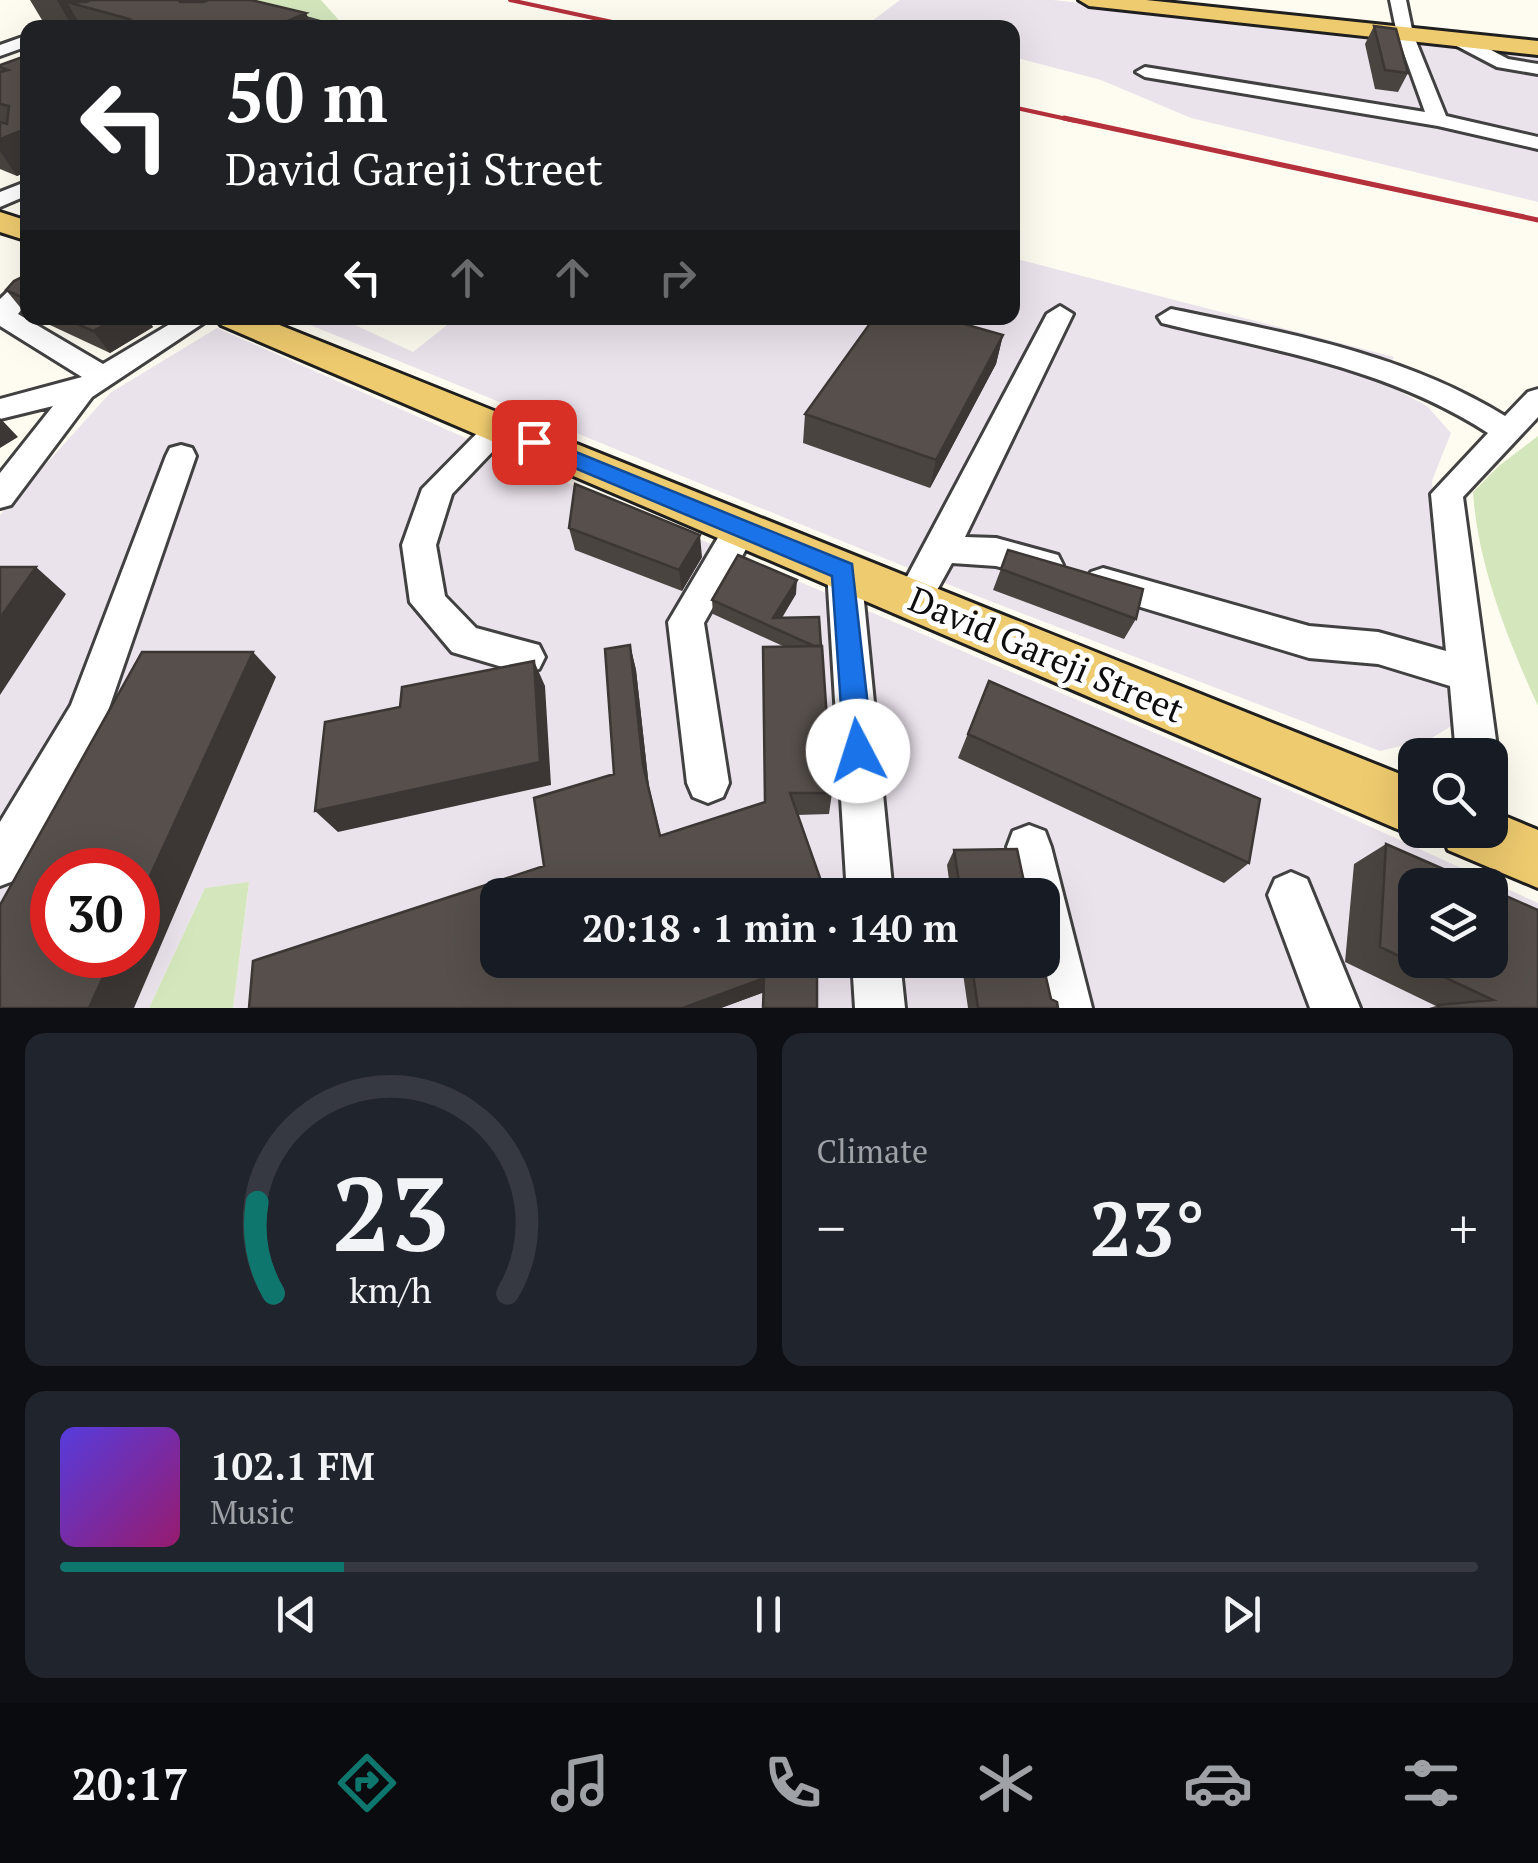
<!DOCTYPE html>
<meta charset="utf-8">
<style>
body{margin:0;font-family:"PT Serif",serif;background:#20242c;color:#f1f3f6;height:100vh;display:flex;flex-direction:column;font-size:38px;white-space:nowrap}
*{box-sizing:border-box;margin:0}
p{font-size:32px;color:#9ea1a6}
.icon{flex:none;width:55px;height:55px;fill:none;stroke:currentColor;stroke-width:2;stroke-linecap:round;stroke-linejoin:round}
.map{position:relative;height:1008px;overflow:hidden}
.side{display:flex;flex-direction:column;gap:25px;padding:25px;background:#0d0f14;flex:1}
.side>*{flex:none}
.guide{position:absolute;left:20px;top:20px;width:1000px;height:305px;border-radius:20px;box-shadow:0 10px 40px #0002;background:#202124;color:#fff;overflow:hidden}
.controls{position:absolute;left:1398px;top:738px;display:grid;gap:20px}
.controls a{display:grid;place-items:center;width:110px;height:110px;border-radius:20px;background:#171b24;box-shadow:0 10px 40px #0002;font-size:50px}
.speed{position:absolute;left:30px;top:848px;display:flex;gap:20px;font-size:50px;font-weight:700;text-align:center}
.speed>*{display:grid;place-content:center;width:130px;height:130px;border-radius:50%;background:#171b24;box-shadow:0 10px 40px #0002;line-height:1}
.speed .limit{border:15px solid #d22;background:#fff;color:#111}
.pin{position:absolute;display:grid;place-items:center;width:85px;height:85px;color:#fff;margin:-42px;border-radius:20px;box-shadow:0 5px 15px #0006}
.me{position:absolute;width:110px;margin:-55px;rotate:355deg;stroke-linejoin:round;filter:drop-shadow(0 0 8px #0008)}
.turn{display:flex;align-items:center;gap:35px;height:210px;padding:0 40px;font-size:45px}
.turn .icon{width:130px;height:130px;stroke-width:2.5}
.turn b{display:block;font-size:70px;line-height:85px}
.lanes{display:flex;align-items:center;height:95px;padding:0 40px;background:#0003;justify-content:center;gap:50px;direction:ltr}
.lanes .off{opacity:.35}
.big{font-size:75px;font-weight:700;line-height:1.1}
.side .card{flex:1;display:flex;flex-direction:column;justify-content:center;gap:15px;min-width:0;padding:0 35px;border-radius:20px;background:#20242c}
.side .dial{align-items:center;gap:0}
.dial svg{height:260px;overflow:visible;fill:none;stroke:#363941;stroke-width:7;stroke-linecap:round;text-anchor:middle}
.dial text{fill:#f1f3f6;stroke:none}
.song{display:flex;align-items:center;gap:30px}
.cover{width:120px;height:120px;border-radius:15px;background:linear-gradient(135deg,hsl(250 70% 55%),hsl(320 70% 35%))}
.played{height:10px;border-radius:5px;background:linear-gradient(90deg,#0f766e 20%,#363941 20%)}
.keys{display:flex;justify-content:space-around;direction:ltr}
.heat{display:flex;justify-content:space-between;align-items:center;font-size:55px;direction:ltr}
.side .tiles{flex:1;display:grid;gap:25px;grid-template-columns:1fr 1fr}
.card:last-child{grid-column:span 2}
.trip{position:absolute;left:480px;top:878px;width:580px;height:100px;border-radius:20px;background:#171b24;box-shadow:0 10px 40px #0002;font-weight:700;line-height:100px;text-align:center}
.dock{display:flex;height:160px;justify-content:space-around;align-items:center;background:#090b0e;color:#9ea1a6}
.dock .icon{width:70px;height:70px}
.dock .on{color:#0f766e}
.dock b{font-size:45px;color:#f1f3f6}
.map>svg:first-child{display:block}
</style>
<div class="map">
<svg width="1538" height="1008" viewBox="0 0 1538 1008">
<rect width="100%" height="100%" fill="#fefbf0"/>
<path fill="#ebe3ec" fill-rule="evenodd" d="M900,0H1053L1538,52V202L1191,118L1101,80L1013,57L1012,28H892L872,21Z
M1013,258L1394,357L1380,381L1427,406L1451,433L1432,481L1447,649L1444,667L1453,725L1430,739L1380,751L982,598L293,318H340L413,352L456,318H1012Z
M217,328L570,484L1303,796L1538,903V1008H233L249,883L205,888L149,1008H0V515L110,393ZM52,870H138V955H52ZM1415,885H1490V960H1415ZM498,895H1042V960H498Z"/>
<path fill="#d3e6bc" d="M230,0H321L345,27H339Z
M1538,436V706C1508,640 1478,566 1473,492L1500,465Z
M249,882L233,1008H149L205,888Z"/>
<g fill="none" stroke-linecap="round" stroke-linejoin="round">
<defs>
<path id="minor" d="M210,0H237L338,28H309Z
M1390,0H1406L1413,34L1446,116L1538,137V149L1438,126L1145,77L1136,72L1145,67L1425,112L1397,34Z
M28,35V46L0,56V45Z
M1453,36H1465L1508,59L1538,64V74L1497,67L1453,44Z
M28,181V195L0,207V192Z
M28,279V301L18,314L103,364L180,318H211L92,397L11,505L0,508V473L53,406L0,419V399L82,377L0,326V299L19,281Z
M1060,306L1073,314L965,537L996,538L1058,555L1063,565L1058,575L1046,579L996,566L952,563L926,610L913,615L900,610L895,600L900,590L1047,314Z
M1171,309C1286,333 1403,353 1505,416L1528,392L1538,389V417L1463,497L1498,755L1492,769L1490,755H1456L1450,686L1378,664L1309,658L1091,592L1085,582L1091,572L1103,568L1309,626L1378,632L1446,651L1431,494L1488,433C1387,368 1276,351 1162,323L1158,317Z
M500,418L511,421L515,428L452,494L436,545L445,596L476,628L539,645L545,657L539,669L526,674L452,652L410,602L402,545L422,489L489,421Z
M181,445L192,448L196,456L107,714L16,880L0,886V822L71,705L166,456L170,448Z
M741,515L753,519L758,528L704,623L729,783L723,797L708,803L693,797L687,783L668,622L729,519Z
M844,557L856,561L861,571L893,895H847L827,571L832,561Z
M1029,825L1045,831L1051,847L1092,1008H1042L1031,960H1042V895H1017L1007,847L1013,831Z
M1291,872L1307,879L1360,1008H1310L1268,895L1275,879Z
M852,960H900L905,1008H855Z"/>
<path id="major" d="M1079,0H1146L1538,41V55L1089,6Z
M0,212L28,221V241L0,232Z
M216,318H262L1415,780V830H1429L1415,836L1395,828L221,325Z
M1490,810L1538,830V888L1448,850L1440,830H1490Z"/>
</defs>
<use href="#minor" stroke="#414141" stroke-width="6"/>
<use href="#major" stroke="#1f1f1f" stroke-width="6"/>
<use href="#minor" fill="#fff" fill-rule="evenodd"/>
<use href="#major" fill="#efcb6f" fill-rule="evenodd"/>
<path stroke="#b4303b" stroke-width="4" d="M510,0L640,28
M1012,107L1076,121"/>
<path stroke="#b4303b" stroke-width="5" d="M1064,118L1538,220"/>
</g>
<path fill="#4a4440" d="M30,0H251L306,13L312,28H81L79,23L74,28H68L42,20Z
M1374,26L1408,73L1398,92L1375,89L1365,44Z
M28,55V171L17,176L0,169V65Z
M28,274V314L24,312L6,290Z
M35,318H147L153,327L110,353Z
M1003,335L996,364L930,488L803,443L805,414Z
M569,528L702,557L682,591L575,550Z
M1008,550L1136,619L1124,639L993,590Z
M796,594L782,618L819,617L832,793L829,814L797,815L840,964L721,1008H249L544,866L614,774L630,645L636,670L649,787L661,836L765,802L785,647L713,614L712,600Z
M989,681L1249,863L1224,883L958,758Z
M1386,844L1538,1008H1429L1436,1006L1345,962L1354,864Z
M954,850L1024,882L1034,895H951L947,865Z
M961,960H1042L1051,999L1058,1008H968Z"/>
<path fill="#3c3734" d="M57,0H137L67,2L79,23L74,28H73Z
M179,0H217L192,25Z
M306,13L312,28H272Z
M28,128V171L17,176L0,151V139Z
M117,318H147L153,327L110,353L93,331Z
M1003,335L996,364L930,488L936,460Z
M0,418L18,437L0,448Z
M700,535L702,557L682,591L679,570Z
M36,567L66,594L0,695V618Z
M797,580L796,594L775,628L773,618Z
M630,645L636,670L649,787L643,765Z
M253,652L276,677L134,1008H89L113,955H138V902Z
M534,661L545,686L551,785L338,832L315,811Z
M817,960H841L840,964L814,973Z
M764,978L765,992L721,1008H683Z"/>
<path fill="#564f4b" stroke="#3c3734" stroke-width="2.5" d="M91,0H179L180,2H203L209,0H251L306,13L272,28H104L129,19L67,2H86Z
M1374,26L1396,29L1408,73L1385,70Z
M28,55V128L0,139V122L7,124L9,106L0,104V72L8,70L0,67V65Z
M28,274V300L6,290L14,281Z
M64,318H117L93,331Z
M874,318H943L1003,335L936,460L805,414Z
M575,484L700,535L679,570L569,528Z
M1008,550L1143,589L1136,619L1001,569Z
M738,555L797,580L773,618L819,617L821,646H814L712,600Z
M0,567H36L0,618Z
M630,645L643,765L660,836L765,802L763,647L822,646L832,793H790L826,895H498V960H817V1008H763L764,978L683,1008H249L253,961L544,866L534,798L614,774L605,649Z
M142,652H253L138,902V870H52V955H113L89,1008H0V905Z
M534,661L540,762L315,811L325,722L400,707L402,687Z
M989,681L1260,799L1249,863L968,734Z
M1386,844L1480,885H1415V960H1490V889L1538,910V1008H1439L1438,1005L1493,1000L1380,947Z
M1017,849L1024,882L1032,885L1034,895H961L954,850Z
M971,960H1042L1051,999L1057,1002L1058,1008H978Z"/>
<path fill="#1a73e8" stroke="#114b97" stroke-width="2.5" d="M534,435L852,564L873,751L869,761L858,765L848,761L844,751L832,576L527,448L524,442Z"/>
<g text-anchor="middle" stroke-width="10" stroke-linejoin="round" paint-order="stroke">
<g font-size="35" fill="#0e0e0e" stroke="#fff">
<text transform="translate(1046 655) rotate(23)" y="12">David Gareji Street</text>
</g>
</g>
</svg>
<div class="controls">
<a><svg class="icon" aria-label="search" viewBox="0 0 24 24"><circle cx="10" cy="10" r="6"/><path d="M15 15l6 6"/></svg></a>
<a><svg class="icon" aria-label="layers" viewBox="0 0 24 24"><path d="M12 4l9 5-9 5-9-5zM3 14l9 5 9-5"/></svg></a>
</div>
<div class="speed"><div class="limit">30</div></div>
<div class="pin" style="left:534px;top:442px;background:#d93025"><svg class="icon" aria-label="arrive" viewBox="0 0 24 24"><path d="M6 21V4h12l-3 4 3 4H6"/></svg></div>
<svg class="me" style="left:858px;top:751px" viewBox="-20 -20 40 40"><circle r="19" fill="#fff"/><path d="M0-13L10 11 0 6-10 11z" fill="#1a73e8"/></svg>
<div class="trip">20:18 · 1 min · 140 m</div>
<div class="guide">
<div class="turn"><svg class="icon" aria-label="left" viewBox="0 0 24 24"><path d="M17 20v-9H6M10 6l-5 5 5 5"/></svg><div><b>50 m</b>David Gareji Street</div></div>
<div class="lanes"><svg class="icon" aria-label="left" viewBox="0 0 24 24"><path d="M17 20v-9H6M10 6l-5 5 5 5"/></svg><svg class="icon off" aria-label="ahead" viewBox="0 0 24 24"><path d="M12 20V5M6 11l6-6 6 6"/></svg><svg class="icon off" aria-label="ahead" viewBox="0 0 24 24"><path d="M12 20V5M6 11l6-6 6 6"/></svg><svg class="icon off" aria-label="right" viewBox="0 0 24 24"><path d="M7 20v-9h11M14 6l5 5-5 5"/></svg></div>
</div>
</div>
<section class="side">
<div class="tiles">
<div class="card dial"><svg viewBox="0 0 100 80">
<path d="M14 69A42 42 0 1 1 86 69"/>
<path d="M14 69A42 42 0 0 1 9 41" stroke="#0f766e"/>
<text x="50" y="56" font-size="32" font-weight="700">23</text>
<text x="50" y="72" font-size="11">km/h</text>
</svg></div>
<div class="card"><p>Climate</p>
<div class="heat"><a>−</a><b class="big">23°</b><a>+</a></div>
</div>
<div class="card">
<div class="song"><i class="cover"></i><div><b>102.1 FM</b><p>Music</p></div></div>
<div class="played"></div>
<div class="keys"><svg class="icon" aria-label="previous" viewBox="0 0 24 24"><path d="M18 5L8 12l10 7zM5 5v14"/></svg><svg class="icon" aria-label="pause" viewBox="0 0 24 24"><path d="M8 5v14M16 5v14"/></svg><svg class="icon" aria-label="next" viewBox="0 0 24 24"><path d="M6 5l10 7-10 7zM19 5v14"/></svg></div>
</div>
</div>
</section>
<nav class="dock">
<b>20:17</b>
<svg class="icon on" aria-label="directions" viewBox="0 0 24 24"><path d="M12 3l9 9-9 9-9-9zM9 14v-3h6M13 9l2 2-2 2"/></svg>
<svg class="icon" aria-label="music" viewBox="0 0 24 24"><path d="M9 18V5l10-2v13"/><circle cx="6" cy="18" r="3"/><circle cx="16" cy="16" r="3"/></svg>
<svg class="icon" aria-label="phone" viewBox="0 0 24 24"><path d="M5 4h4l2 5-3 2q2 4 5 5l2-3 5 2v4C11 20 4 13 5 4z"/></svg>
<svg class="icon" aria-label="climate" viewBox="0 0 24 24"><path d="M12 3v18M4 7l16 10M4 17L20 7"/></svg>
<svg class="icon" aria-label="car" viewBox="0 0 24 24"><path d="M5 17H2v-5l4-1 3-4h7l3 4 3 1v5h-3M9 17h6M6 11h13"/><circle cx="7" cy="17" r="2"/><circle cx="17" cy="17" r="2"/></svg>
<svg class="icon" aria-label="filters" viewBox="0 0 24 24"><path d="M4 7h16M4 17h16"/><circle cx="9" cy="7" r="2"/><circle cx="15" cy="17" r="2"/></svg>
</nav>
